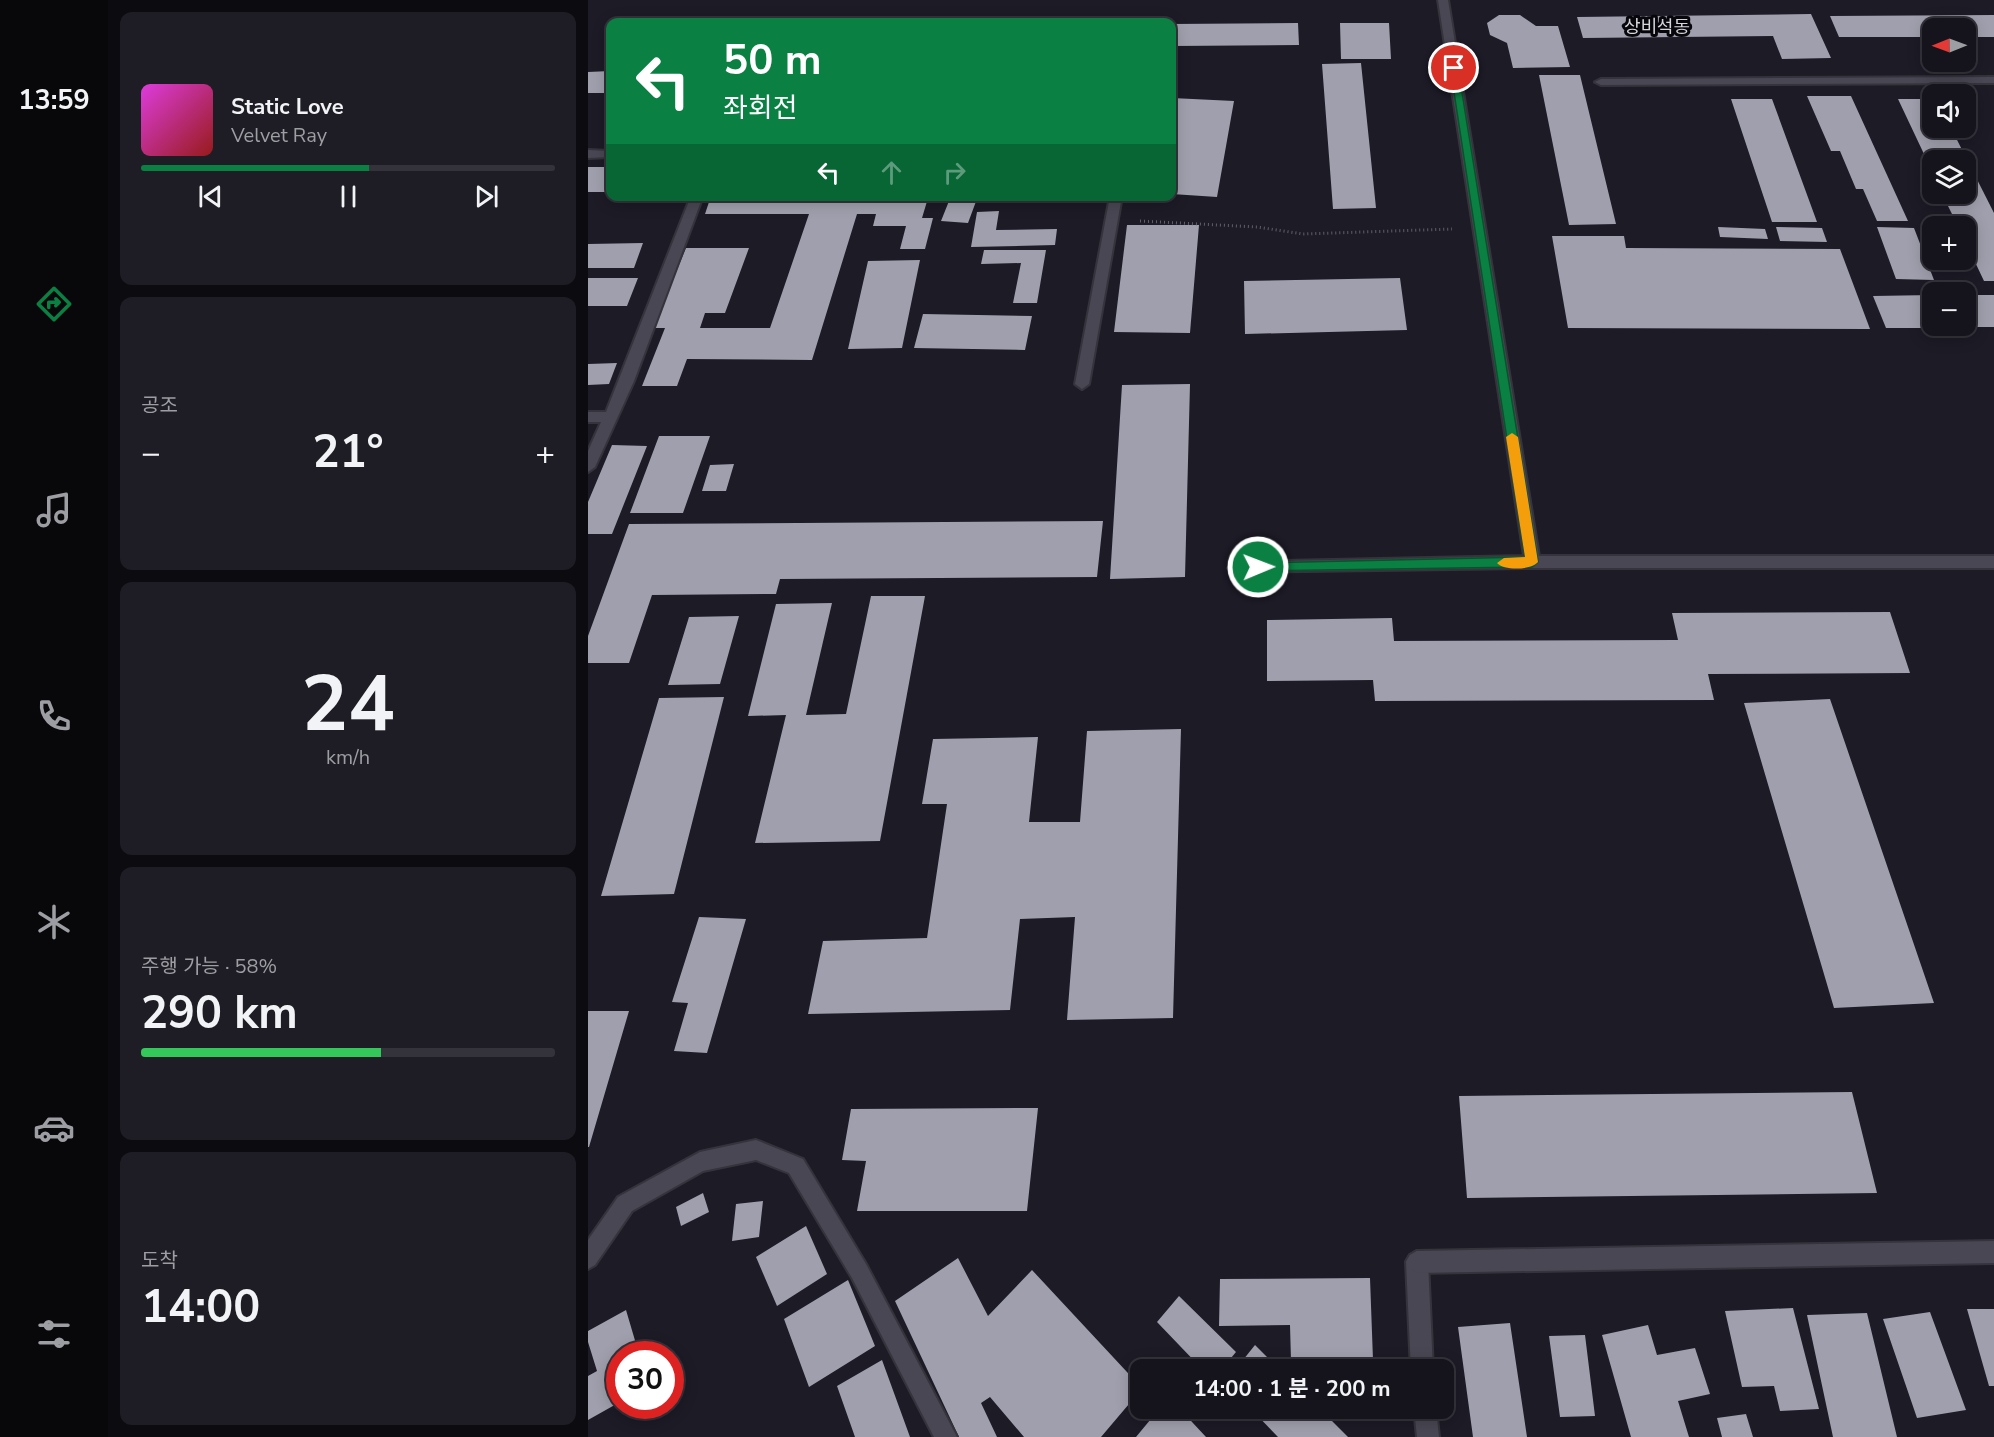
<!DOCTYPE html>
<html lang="ko">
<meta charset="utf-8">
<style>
body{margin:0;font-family:"Nunito Sans","Noto Sans KR",sans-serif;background:#1e1d25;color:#f1f3f6;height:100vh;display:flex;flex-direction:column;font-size:22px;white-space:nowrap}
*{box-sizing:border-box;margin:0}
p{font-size:20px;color:#9d9ea3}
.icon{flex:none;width:33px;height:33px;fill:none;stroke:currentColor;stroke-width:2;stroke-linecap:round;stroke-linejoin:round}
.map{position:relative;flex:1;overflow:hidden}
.details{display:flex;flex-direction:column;gap:12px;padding:12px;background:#0c0b0f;width:480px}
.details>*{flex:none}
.hud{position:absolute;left:18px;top:18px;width:570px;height:183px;border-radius:12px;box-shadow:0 3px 15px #0003,0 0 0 2px #34333b;background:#0b8043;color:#fff;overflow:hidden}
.needle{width:39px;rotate:269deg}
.tools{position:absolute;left:1334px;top:18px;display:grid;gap:12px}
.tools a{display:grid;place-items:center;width:54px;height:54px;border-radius:12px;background:#15141c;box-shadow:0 3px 15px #0003,0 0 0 2px #34333b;font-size:30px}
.speed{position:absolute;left:18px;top:1341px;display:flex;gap:12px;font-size:30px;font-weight:700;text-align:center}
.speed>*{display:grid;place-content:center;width:78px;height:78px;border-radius:50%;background:#15141c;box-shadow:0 3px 15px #0003,0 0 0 2px #34333b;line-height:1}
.speed .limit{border:9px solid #d22;background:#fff;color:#111}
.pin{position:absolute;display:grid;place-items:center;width:51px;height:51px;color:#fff;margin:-26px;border:3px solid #fff;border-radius:50%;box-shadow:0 2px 6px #0007}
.me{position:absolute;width:66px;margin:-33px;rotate:89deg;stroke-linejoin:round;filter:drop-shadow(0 0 4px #0008)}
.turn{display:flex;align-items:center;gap:21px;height:126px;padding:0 18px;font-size:27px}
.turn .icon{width:78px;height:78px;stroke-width:2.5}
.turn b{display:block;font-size:42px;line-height:51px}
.lanes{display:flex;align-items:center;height:57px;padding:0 18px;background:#0003;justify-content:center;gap:30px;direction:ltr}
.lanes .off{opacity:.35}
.big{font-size:45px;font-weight:700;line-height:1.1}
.details .tile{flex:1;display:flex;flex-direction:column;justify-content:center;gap:9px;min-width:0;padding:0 21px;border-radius:12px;background:#1e1d25}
.details .dial{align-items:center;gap:0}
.dial b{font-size:78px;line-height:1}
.song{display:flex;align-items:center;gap:18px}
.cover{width:72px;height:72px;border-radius:9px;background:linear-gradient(135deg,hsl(300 70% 55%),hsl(0 70% 35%))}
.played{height:6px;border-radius:3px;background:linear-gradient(90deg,#0b8043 55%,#34333b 55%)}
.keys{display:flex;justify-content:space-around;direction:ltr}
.heat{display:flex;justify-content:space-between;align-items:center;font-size:33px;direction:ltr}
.charge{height:9px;border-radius:4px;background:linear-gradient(90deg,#34c759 58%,#34333b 0)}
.trip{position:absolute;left:542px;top:1359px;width:324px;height:60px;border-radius:12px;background:#15141c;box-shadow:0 3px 15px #0003,0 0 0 2px #34333b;font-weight:700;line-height:60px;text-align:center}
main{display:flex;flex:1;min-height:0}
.menu{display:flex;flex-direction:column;width:108px;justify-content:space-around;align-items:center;background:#08080b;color:#9d9ea3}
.menu .icon{width:42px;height:42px}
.menu .current{color:#0b8043}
.menu b{font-size:27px;color:#f1f3f6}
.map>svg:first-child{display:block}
</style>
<main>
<nav class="menu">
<b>13:59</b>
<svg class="icon current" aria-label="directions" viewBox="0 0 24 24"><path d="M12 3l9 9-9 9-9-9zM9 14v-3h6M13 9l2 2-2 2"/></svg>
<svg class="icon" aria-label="music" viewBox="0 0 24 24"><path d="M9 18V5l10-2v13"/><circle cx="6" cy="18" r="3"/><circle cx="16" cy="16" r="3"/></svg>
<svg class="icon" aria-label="phone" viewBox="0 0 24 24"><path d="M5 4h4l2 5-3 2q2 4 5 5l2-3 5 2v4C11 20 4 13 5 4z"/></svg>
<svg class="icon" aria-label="climate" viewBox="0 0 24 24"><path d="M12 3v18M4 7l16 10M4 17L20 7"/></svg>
<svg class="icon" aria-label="car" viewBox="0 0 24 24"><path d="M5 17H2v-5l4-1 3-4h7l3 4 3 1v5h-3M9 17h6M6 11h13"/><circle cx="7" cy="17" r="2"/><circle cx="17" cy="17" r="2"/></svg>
<svg class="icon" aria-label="filters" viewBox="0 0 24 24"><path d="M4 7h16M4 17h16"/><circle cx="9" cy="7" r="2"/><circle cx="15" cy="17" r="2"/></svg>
</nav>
<section class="details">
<div class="tile">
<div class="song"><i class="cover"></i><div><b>Static Love</b><p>Velvet Ray</p></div></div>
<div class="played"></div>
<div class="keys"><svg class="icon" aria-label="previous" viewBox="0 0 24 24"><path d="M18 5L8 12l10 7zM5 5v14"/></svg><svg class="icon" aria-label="pause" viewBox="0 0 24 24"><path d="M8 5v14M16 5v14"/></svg><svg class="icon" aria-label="next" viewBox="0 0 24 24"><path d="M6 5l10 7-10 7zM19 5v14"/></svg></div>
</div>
<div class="tile"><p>공조</p>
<div class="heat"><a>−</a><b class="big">21°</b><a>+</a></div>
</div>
<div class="tile dial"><b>24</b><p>km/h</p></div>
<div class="tile"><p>주행 가능 · 58%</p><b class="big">290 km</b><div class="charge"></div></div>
<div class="tile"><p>도착</p><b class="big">14:00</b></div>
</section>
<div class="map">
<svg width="1406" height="1437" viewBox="0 0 1406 1437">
<rect width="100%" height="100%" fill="#1c1b26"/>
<path fill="#a09fad" d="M1223,14L1243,58L1194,59L1185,36L995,38L989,17Z
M911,15H932L948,26H970L982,67L925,68L919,43L902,35L899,23Z
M1406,15V37H1377V28H1344V37H1251L1242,16Z
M710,23L711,45L584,46V24Z
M752,23H801L803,59H753Z
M773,63L788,208L745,209L734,64Z
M22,71V93H0V72Z
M951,75H992L1028,224L981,225Z
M1219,96H1263L1320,221H1289L1275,189H1268L1252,151H1243Z
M584,98L646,101L629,197L584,194Z
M1143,99H1184L1229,222H1184Z
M1310,99H1344V128H1363L1406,213V281H1396L1377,241V226H1370L1354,194H1377V160H1344V171Z
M0,167H22V192H0Z
M123,196L340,198L334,218H345L337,249H312L318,226H285L288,214H269L224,360L99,359L89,386H54L77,328H65L98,248H161L137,313H117L112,328H182L221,214H117Z
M363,196H390L380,223L353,221Z
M411,211L408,230L469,229L467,245L383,247L389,212Z
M539,225H611L602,333L526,332Z
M1130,227L1177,229L1180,239L1132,237Z
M1188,227L1234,228L1239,242L1192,241Z
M1289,227L1326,228L1346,280L1308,279Z
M964,236H1036L1038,248L1252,249L1282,329L980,328Z
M55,243L46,268H0V244Z
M396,250H458L449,303H425L433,263L393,264Z
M332,260L314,348L260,349L280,261Z
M0,278H50L39,306H0Z
M812,278L819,330L657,334L656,281Z
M1344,295V328H1298L1285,296Z
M1377,295H1406V327H1377Z
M335,314L444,316L437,350L326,348Z
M29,363L21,384L0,385V364Z
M602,384L597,577L522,579L534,385Z
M71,436H122L95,513H42Z
M24,445L59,446L24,534H0V502Z
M146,464L138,491H114L122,465Z
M515,521L509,577L192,579L188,594L64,595L41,663H0V636L41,524Z
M283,596H337L292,841L167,843L198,715L160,716L188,604L244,603L218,715L258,714Z
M1302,612L1322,673L1120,674L1126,700L787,701L785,680L679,681V620L804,618L806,641L1090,640L1084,613Z
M151,616L132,684L80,685L101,617Z
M136,697L86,894L13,896L71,698Z
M1242,699L1346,1003L1246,1008L1156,703Z
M593,729L585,1018L479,1020L487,917L432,919L422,1010L220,1014L235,941L339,938L359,804H334L345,739L450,737L441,822H492L499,731Z
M111,917L158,919L119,1053L86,1051L100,1003L84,1002Z
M0,1011H41L1,1147H0Z
M1264,1092L1289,1193L879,1198L871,1096Z
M450,1108L439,1211H269L278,1161L254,1160L263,1109Z
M115,1193L121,1212L93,1226L88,1207Z
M175,1201L171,1237L144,1241L148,1204Z
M218,1226L239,1274L189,1306L168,1257Z
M370,1258L400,1316L444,1270L552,1386V1391L513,1437H436L402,1397L393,1403L409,1437H371L307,1301Z
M782,1278L785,1360L703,1361L702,1325L631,1326L632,1279Z
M260,1280L287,1346L221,1387L196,1319Z
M591,1296L648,1352L633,1370H615L569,1322Z
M1205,1308L1231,1409L1192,1411L1186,1386L1154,1387L1137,1311Z
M1379,1309H1406V1386H1401Z
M38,1310L51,1354H32V1402L0,1420V1376L9,1371L0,1342V1331Z
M1342,1312L1378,1410L1329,1418L1295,1319Z
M1279,1313L1309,1437H1245L1219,1315Z
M922,1323L939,1437H885L870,1327Z
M1060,1325L1069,1355L1107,1348L1122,1394L1090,1401L1101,1437H1043L1014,1335Z
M997,1335L1007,1416L972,1417L961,1336Z
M667,1345L692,1370H647Z
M294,1360L322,1437H267L249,1386Z
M572,1408H591L618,1437H548Z
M662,1408H731L760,1437H690Z
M1158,1414L1165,1437H1134L1129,1418Z"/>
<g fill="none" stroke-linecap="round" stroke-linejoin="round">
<defs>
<path id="minor" d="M850,0H860L951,556H1406V568H944L643,572L640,568L648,562L936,556Z
M1406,77V83L1013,85L1007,82L1013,79Z
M0,150L22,151V157L0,158Z
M103,196H115L46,381L7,467L0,472V451L13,422H0V412H18Z
M522,196H534L501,384L494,389L487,384Z
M168,1140L215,1159L278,1264L369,1437H346L264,1278L201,1173L168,1160L115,1171L44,1211L7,1265L0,1269V1240L30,1197L112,1152Z
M829,1251L836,1255L840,1262L845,1370H823L818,1262L822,1255Z
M826,1408H848L851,1437H829Z"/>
<path id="tertiary" d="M1406,1241V1263L829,1273L822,1269L818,1262L822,1255L829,1251Z"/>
</defs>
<use href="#minor" stroke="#35343c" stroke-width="4"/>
<use href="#tertiary" stroke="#35343c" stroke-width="4"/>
<path stroke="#606069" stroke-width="3" stroke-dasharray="1 3" stroke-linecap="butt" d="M552,221L669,227L715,234L864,229"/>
<use href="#minor" fill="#484753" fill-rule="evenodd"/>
<use href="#tertiary" fill="#484753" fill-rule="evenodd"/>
</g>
<path fill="#0b8043" stroke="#07532c" stroke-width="1.5" d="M862,66L870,68L950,562L944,567L666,571V564L670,563L937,557Z"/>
<path fill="#f59e0b" d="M924,433L930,437L950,562C944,570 916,571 909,563L916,558L937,557L918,437Z"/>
<g text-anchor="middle" stroke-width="6" stroke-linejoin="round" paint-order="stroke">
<g font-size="18" fill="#d6d6dd" stroke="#07070b">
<text x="1069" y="33">상비석동</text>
</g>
</g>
</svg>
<div class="tools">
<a><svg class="needle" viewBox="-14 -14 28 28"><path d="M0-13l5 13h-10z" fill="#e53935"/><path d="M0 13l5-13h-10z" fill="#9d9ea3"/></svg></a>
<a><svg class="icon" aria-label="sound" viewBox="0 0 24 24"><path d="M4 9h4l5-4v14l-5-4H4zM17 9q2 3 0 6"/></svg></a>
<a><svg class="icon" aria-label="layers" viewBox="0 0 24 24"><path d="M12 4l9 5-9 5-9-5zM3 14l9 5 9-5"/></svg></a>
<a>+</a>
<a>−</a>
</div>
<div class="speed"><div class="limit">30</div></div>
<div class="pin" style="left:866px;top:68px;background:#d93025"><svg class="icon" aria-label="arrive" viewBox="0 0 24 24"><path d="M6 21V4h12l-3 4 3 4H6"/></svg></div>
<svg class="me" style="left:670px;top:567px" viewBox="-20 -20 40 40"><circle r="17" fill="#0b8043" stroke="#fff" stroke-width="3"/><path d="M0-11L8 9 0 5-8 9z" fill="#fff"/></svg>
<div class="trip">14:00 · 1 분 · 200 m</div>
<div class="hud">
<div class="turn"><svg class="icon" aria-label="left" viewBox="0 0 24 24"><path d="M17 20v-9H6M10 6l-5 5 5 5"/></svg><div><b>50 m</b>좌회전</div></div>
<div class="lanes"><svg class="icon" aria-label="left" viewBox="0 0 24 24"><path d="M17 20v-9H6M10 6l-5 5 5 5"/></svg><svg class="icon off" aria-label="ahead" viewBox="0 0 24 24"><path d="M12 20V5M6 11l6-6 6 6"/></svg><svg class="icon off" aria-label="right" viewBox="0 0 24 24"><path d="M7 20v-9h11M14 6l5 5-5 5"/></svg></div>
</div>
</div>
</main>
